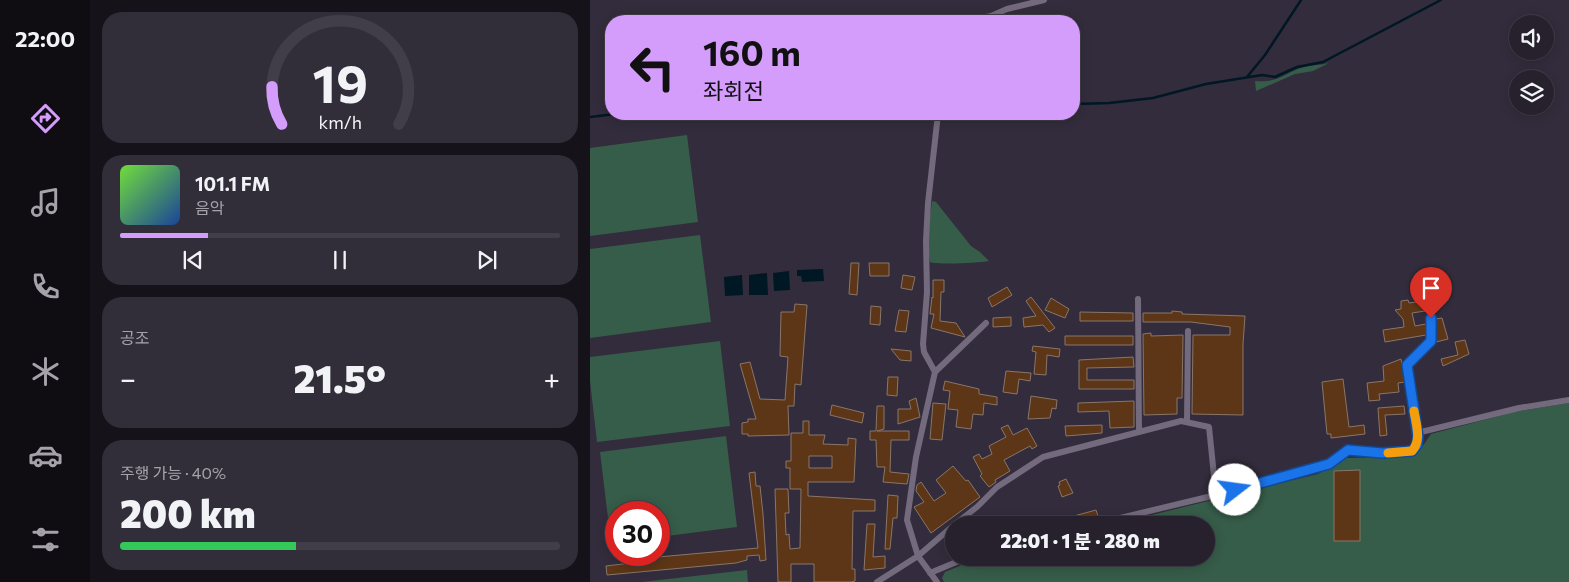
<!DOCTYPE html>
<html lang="ko">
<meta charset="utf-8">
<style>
body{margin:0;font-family:Commissioner,"Noto Sans KR",sans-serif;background:#322e39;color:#f1f3f6;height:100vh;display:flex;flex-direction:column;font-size:19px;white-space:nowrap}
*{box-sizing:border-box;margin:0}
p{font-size:16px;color:#a4a3aa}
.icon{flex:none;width:28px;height:28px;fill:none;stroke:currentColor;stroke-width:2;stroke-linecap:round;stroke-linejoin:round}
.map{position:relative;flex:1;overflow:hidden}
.side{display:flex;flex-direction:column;gap:12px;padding:12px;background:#151219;width:500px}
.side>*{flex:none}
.banner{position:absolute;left:15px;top:15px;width:475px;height:105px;border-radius:20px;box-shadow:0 2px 12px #0003,0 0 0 1px #423e49;background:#d49cfb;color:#111;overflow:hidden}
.tools{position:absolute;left:919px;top:15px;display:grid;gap:10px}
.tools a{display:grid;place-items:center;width:45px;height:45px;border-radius:50%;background:#26212d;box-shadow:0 2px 12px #0003,0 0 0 1px #423e49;font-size:25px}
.speed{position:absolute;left:15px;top:501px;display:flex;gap:10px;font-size:25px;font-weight:700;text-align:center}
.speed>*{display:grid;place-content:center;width:65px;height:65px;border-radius:50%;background:#26212d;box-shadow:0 2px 12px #0003,0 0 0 1px #423e49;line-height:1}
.speed .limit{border:8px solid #d22;background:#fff;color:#111}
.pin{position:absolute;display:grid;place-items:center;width:42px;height:42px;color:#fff;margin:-51px -21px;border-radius:50% 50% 50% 0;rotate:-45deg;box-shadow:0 0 5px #0007}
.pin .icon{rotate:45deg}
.me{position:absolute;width:55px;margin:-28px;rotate:75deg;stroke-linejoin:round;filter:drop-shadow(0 0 4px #0008)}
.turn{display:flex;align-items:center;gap:18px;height:105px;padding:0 15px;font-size:22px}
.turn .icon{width:65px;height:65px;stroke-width:2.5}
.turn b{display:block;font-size:35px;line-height:42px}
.big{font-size:38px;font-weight:800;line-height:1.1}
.side .widget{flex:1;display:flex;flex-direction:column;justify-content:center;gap:8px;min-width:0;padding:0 18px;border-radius:20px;background:#322e39}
.side .dial{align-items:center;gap:0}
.dial svg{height:130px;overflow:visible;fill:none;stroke:#423e49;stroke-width:7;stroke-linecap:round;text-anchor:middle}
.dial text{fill:#f1f3f6;stroke:none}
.song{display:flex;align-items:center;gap:15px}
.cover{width:60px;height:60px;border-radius:8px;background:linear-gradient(135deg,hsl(100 70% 55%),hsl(220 70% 35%))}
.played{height:5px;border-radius:2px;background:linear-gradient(90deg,#d49cfb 20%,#423e49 20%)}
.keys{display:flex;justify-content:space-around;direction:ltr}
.heat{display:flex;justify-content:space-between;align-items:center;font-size:28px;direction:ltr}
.charge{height:8px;border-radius:4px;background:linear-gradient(90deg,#34c759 40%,#423e49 0)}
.trip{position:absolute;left:355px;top:516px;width:270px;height:50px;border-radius:25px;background:#26212d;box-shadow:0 2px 12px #0003,0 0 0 1px #423e49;font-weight:800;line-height:50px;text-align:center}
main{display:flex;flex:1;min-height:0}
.menu{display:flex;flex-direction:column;width:90px;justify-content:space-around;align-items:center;background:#0f0d12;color:#a4a3aa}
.menu .icon{width:35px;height:35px}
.menu .current{color:#d49cfb}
.menu b{font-size:22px;color:#f1f3f6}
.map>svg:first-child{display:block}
</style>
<main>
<nav class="menu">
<b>22:00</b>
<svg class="icon current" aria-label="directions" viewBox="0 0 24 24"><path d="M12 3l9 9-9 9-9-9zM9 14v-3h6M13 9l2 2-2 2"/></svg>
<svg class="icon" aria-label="music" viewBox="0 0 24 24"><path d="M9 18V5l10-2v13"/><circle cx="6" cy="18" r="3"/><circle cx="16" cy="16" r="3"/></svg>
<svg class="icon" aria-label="phone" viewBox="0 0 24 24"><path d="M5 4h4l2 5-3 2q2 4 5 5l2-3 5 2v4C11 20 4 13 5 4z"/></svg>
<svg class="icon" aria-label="climate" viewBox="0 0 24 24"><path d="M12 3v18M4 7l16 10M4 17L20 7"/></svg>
<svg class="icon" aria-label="car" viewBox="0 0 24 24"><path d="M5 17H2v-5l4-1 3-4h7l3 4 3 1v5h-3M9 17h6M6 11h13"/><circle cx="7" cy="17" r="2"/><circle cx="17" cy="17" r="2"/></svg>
<svg class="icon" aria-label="filters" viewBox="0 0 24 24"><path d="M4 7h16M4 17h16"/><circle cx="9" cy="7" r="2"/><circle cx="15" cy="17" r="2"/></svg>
</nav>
<section class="side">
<div class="widget dial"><svg viewBox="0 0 100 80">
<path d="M14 69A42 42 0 1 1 86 69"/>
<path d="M14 69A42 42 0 0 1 8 46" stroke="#d49cfb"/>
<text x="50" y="56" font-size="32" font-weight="700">19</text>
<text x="50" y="72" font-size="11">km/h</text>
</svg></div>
<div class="widget">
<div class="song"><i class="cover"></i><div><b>101.1 FM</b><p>음악</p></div></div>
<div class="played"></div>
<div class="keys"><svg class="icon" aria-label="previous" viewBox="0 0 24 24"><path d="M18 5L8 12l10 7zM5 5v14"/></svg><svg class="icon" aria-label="pause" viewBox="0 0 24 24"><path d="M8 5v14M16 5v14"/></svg><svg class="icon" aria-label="next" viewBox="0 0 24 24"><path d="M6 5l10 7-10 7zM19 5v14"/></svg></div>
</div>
<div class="widget"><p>공조</p>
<div class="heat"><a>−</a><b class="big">21.5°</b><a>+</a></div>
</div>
<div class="widget"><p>주행 가능 · 40%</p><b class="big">200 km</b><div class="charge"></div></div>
</section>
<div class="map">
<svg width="979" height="582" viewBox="0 0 979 582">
<rect width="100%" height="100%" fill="#332c3c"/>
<path fill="#365d49" d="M739,63L723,71L705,74L666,91L665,81C690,83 693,73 714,67C722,65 731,65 739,63Z
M97,135L108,222L0,236V148Z
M342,201L346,202L381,246L390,252L399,261C389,263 348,265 340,262L337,240Z
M110,235L121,322L0,338V249Z
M130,341L140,426L7,442L0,381V357Z
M979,403V582H354L352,578L355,572L389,558H616V525H521L728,474L756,458L806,457L821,455L830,450L841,434L924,412Z
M136,436L147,527L69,537V512H26V542L21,543L10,452Z
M157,570L158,582H52Z"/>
<path fill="#001724" d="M233,269L234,281L212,282L211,276H207V270Z
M199,271L200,290L184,291L183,273Z
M177,273L178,295H159V275Z
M152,275L153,295L135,296L134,277Z"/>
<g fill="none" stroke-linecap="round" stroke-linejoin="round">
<path stroke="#001724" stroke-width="2.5" d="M657,77L675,55L711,0
M484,104L519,103L563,98L616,84L672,75L685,77L707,67L733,62L851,0
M0,117L25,114"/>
</g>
<path fill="#5c3616" stroke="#897669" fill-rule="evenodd" d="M261,263H269L267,295L259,294Z
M279,263H299V276H280Z
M313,275L325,277L322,290L311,288Z
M343,280H354V292H351L350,321L366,323L375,337L341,328L344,314H340L342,297L343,298Z
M417,287L422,295L402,307L398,298Z
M441,297L465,328L459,332L453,325L434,327L433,318L446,316L436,301Z
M461,298L479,309L475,318L455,310Z
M818,300L819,303L834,301L835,311L822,313L825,326L836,324V335L795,342L793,330L814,327L813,319L805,310L811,309V301Z
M205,304L217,305L211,385L205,384L204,406H198L199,435L158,436V434H152V423L158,422V419H166L150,364L160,362L170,399L195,400L198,357L190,356L191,312H204Z
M281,306L291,307L290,325L280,324Z
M309,310L319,311L316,332L305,331Z
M582,311L592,312V314L655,316L653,344V415L602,414L603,335H640V327L601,322H553V313H582Z
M490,312L543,313V321H490Z
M421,317V326L403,327V318Z
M852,318L858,339L846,342L845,319Z
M561,333V336L593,335L592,398H587V414L554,415L553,334Z
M475,336H543V345H475Z
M875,340L879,354L853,366L851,359L868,355L865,342Z
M443,346L470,349L469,357L457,355L456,375L444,374L446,352L442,351Z
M301,349L321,351V361L310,360Z
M543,357L544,367L497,368V380H544V389H489V360Z
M811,359L815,382L808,383L809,392L789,394L790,400L779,401L777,383L794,381L793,366Z
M416,371L441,373L440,381L429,379L427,394L413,392Z
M298,377H308L307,396L297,395Z
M753,379L759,427L774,425L775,434L741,438V434H737L732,382Z
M355,381L389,389V394L407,397V405L394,403L393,415L383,414L381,429L366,427L368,410L358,409L360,391L353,390Z
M441,396L467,400L466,409L462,408L460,418L438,419Z
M326,398L330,417L308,424V409H321L319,401Z
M544,401V427L520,428L519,411L488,412V403Z
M343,403L356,404L352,440L340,439Z
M242,405L274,413L272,423L240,415Z
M287,406H294V429L287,431H319V440H301L300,472L319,474L317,484L293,482L295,467H287L286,440H280V431H286Z
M814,406L815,414L795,415L797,435L790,436L788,408Z
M213,421H219V435H235L233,444L258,445V438L266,439L264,482H218V496L285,500V511H263L262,569H265V581L261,582H224V564H201V582H188L185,489H198L199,513H195L196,535L199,534L200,549L210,548L211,489H200V468H196V461H201V433H213ZM219,456H242V468H219Z
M418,425L423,435L437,428L447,446L442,449L440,446L414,460L420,471L405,480L406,482L399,487L390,476L392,474L383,457L389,454L392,459L402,454L399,446L416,437L411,428Z
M512,425V433L476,436L475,426Z
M363,466L376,481L378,480L390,497L341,533L324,507L334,502L326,491L327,485L331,482L344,501L356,493L346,480Z
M770,470V541H744V471Z
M165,472L166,486H170L173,514L176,560L170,561L169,555L157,556V560L146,563L17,575L16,566L57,561V558L168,548L159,473Z
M476,479L483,493L472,497L468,486L470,485L469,482Z
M298,495L308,496L307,518H303L300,549H295Z
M506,510L508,516L486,522L484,516Z
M277,524H285L283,557L295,556V568L274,570Z"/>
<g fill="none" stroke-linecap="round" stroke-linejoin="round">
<path stroke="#736a7d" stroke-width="6" d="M379,21L401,16L417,9L454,0
M548,299L549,432
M345,372L396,323
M597,422L598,331
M827,433L929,408L979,400
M364,525L387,507L407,487L453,457L591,421L619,427L626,495
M501,525L626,495L722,469L739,464L758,450L793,453L822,451L827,445L828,437L817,365L841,341L840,299
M340,573L376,558
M287,582L328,556L364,525
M347,582L328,556L317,520L326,457L345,372L334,352L333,344L337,292L336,241L338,203L348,114"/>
</g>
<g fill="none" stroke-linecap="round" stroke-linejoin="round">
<defs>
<path id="route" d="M645,490L739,464L758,450L792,453L822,451L827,445L828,437L817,365L841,341V318"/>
</defs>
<use href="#route" stroke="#114b97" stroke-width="12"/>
<use href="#route" stroke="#1a73e8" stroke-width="9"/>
<path stroke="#f59e0b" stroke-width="9" d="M798,453L822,451C832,440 826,424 824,411"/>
</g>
</svg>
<div class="tools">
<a><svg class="icon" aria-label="sound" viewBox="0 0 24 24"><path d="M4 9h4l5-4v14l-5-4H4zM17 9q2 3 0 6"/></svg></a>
<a><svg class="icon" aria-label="layers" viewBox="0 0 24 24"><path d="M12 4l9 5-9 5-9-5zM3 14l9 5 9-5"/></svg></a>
</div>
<div class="speed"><div class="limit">30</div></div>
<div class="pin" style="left:841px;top:318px;background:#d93025"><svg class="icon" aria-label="arrive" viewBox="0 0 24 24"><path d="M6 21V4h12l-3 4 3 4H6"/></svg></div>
<svg class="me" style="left:645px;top:490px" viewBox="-20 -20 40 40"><circle r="19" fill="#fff"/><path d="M0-13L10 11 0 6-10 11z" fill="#1a73e8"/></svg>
<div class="trip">22:01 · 1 분 · 280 m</div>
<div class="banner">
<div class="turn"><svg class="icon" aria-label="left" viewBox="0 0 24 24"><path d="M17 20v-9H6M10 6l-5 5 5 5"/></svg><div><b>160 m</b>좌회전</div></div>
</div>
</div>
</main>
